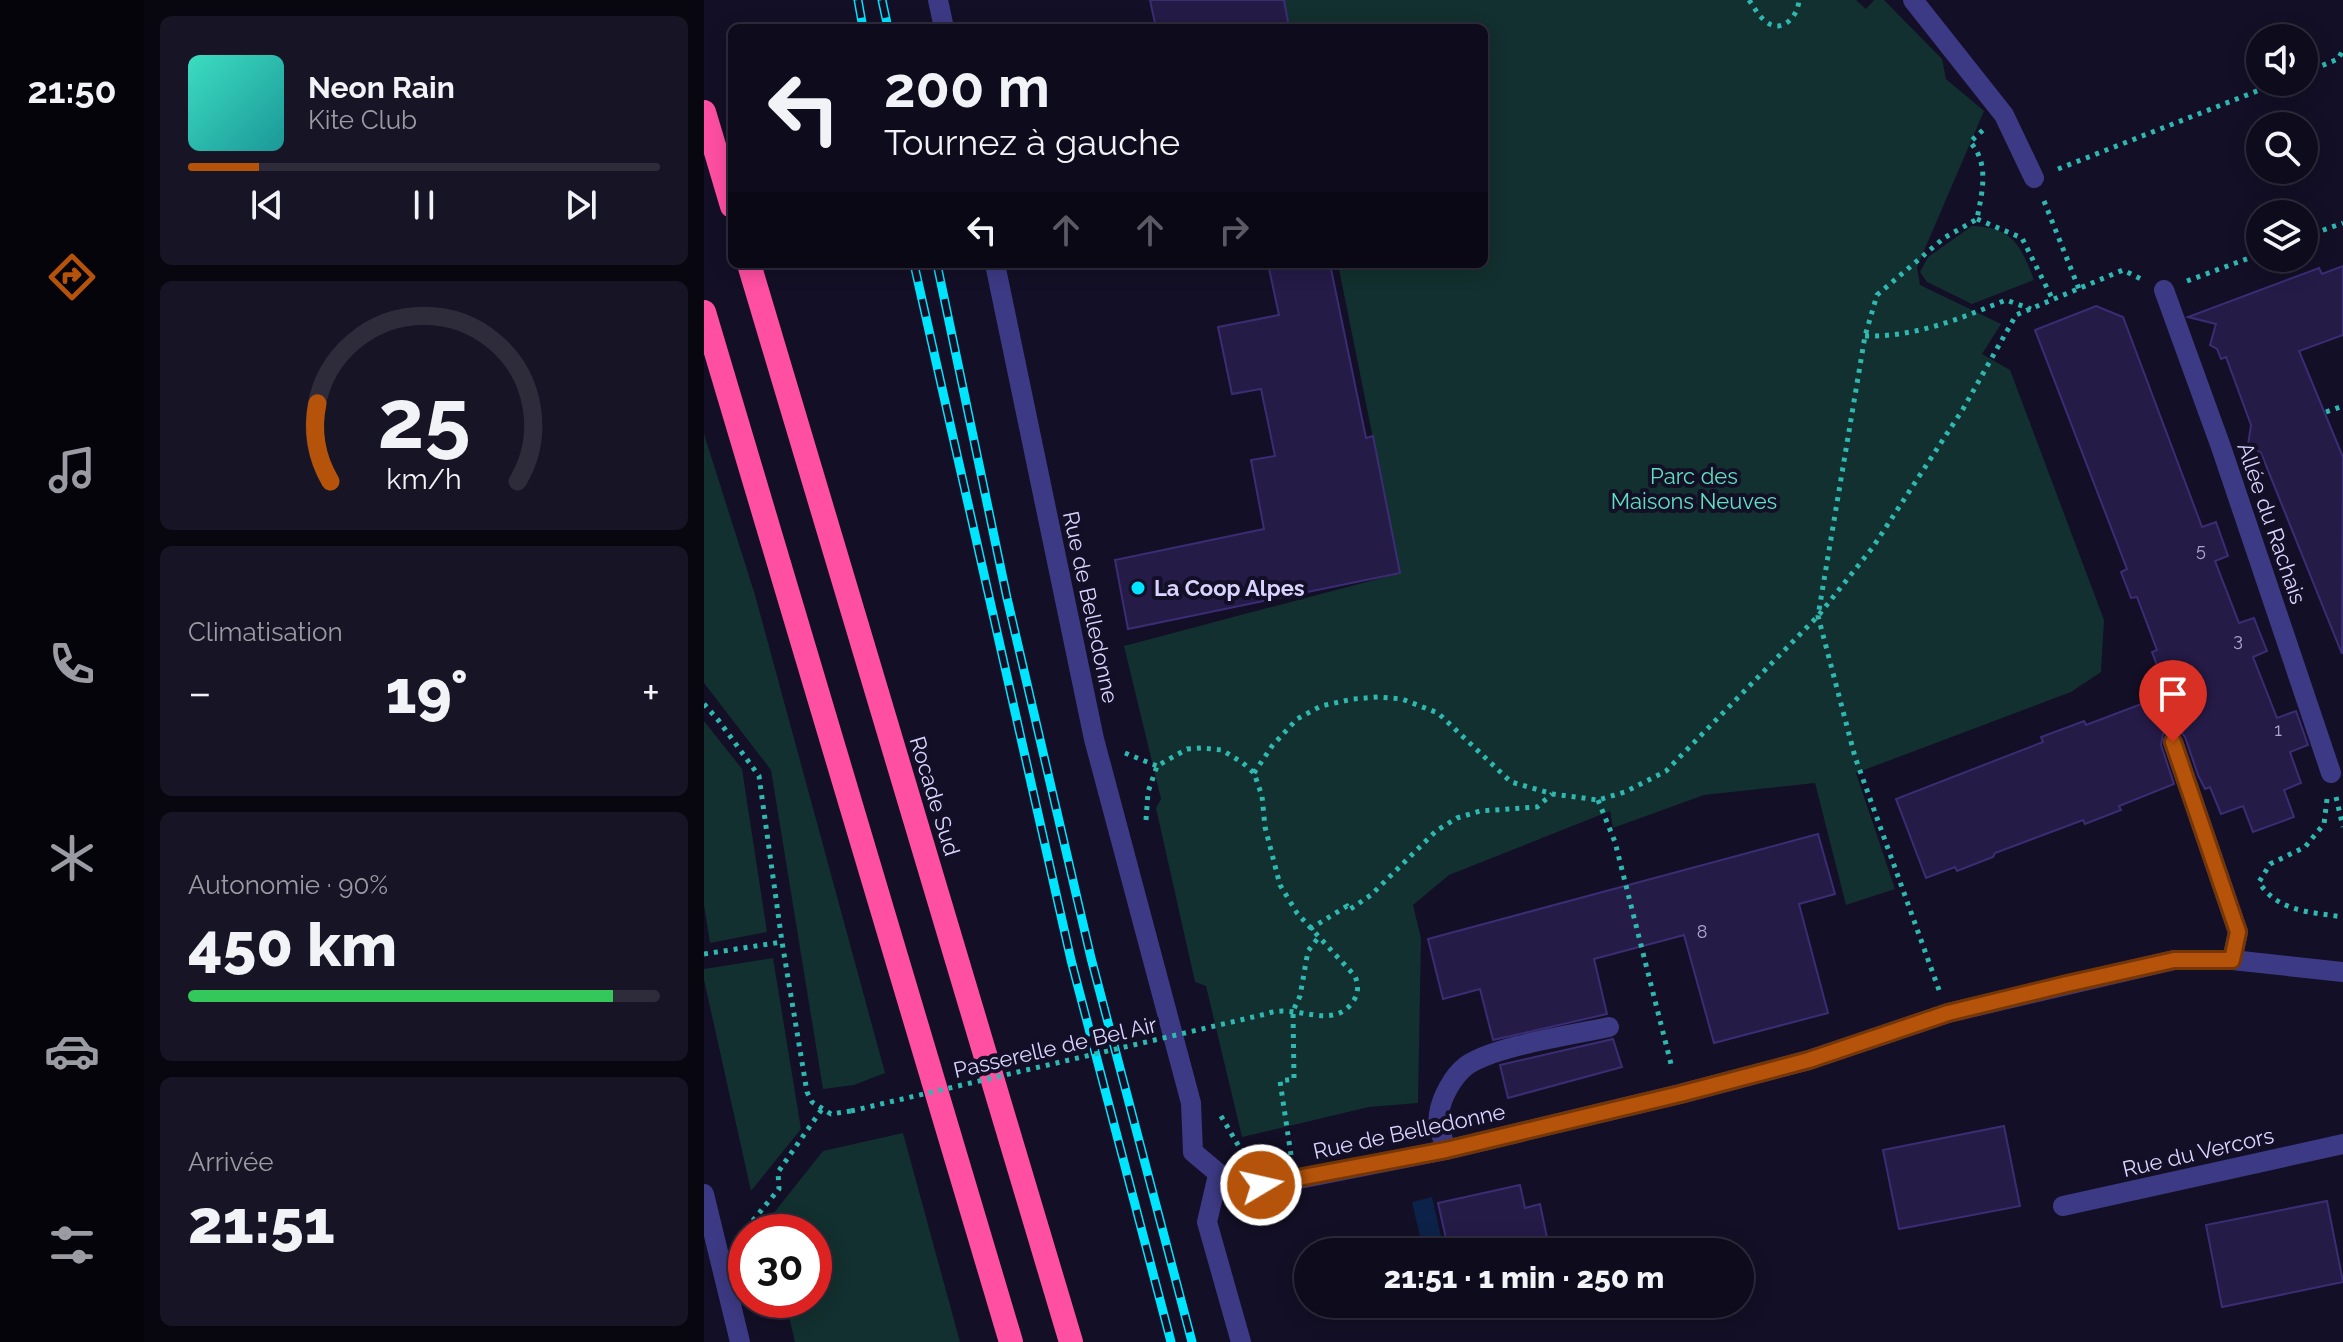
<!DOCTYPE html>
<html lang="fr">
<meta charset="utf-8">
<style>
body{margin:0;font-family:Raleway,sans-serif;background:#171425;color:#f1f3f6;height:100vh;display:flex;flex-direction:column;font-size:30px;white-space:nowrap}
*{box-sizing:border-box;margin:0}
p{font-size:26px;color:#9b9ba3}
.icon{flex:none;width:44px;height:44px;fill:none;stroke:currentColor;stroke-width:2;stroke-linecap:round;stroke-linejoin:round}
.map{position:relative;flex:1;overflow:hidden}
.side{display:flex;flex-direction:column;gap:16px;padding:16px;background:#08060f;width:560px}
.side>*{flex:none}
.banner{position:absolute;left:24px;top:24px;width:760px;height:244px;border-radius:12px;box-shadow:0 4px 20px #0003,0 0 0 2px #2e2b3b;background:#0e0b1c;color:#f1f3f6;overflow:hidden}
.fabs{position:absolute;left:1542px;top:24px;display:grid;gap:16px}
.fabs a{display:grid;place-items:center;width:72px;height:72px;border-radius:50%;background:#0e0b1c;box-shadow:0 4px 20px #0003,0 0 0 2px #2e2b3b;font-size:40px}
.speed{position:absolute;left:24px;top:1214px;display:flex;gap:16px;font-size:40px;font-weight:700;text-align:center}
.speed>*{display:grid;place-content:center;width:104px;height:104px;border-radius:50%;background:#0e0b1c;box-shadow:0 4px 20px #0003,0 0 0 2px #2e2b3b;line-height:1}
.speed .limit{border:12px solid #d22;background:#fff;color:#111}
.pin{position:absolute;display:grid;place-items:center;width:68px;height:68px;color:#fff;margin:-82px -34px;border-radius:50% 50% 50% 0;rotate:-45deg;box-shadow:0 0 8px #0007}
.pin .icon{rotate:45deg}
.me{position:absolute;width:88px;margin:-44px;rotate:81deg;stroke-linejoin:round;filter:drop-shadow(0 0 6px #0008)}
.turn{display:flex;align-items:center;gap:28px;height:168px;padding:0 24px;font-size:36px}
.turn .icon{width:104px;height:104px;stroke-width:2.5}
.turn b{display:block;font-size:56px;line-height:68px}
.lanes{display:flex;align-items:center;height:76px;padding:0 24px;background:#0003;justify-content:center;gap:40px;direction:ltr}
.lanes .off{opacity:.35}
.big{font-size:60px;font-weight:800;line-height:1.1}
.side .card{flex:1;display:flex;flex-direction:column;justify-content:center;gap:12px;min-width:0;padding:0 28px;border-radius:12px;background:#171425}
.side .dial{align-items:center;gap:0}
.dial svg{height:208px;overflow:visible;fill:none;stroke:#2e2b3b;stroke-width:7;stroke-linecap:round;text-anchor:middle}
.dial text{fill:#f1f3f6;stroke:none}
.song{display:flex;align-items:center;gap:24px}
.cover{width:96px;height:96px;border-radius:12px;background:linear-gradient(135deg,hsl(170 70% 55%),hsl(180 70% 35%))}
.played{height:8px;border-radius:4px;background:linear-gradient(90deg,#b45309 15%,#2e2b3b 15%)}
.keys{display:flex;justify-content:space-around;direction:ltr}
.heat{display:flex;justify-content:space-between;align-items:center;font-size:44px;direction:ltr}
.charge{height:12px;border-radius:6px;background:linear-gradient(90deg,#34c759 90%,#2e2b3b 0)}
.trip{position:absolute;left:590px;top:1238px;width:460px;height:80px;border-radius:40px;background:#0e0b1c;box-shadow:0 4px 20px #0003,0 0 0 2px #2e2b3b;font-weight:800;line-height:80px;text-align:center}
main{display:flex;flex:1;min-height:0}
.tabs{display:flex;flex-direction:column;width:144px;justify-content:space-around;align-items:center;background:#06040b;color:#9b9ba3}
.tabs .icon{width:56px;height:56px}
.tabs .on{color:#b45309}
.tabs b{font-size:36px;color:#f1f3f6}
.map>svg:first-child{display:block}
</style>
<main>
<nav class="tabs">
<b>21:50</b>
<svg class="icon on" aria-label="directions" viewBox="0 0 24 24"><path d="M12 3l9 9-9 9-9-9zM9 14v-3h6M13 9l2 2-2 2"/></svg>
<svg class="icon" aria-label="music" viewBox="0 0 24 24"><path d="M9 18V5l10-2v13"/><circle cx="6" cy="18" r="3"/><circle cx="16" cy="16" r="3"/></svg>
<svg class="icon" aria-label="phone" viewBox="0 0 24 24"><path d="M5 4h4l2 5-3 2q2 4 5 5l2-3 5 2v4C11 20 4 13 5 4z"/></svg>
<svg class="icon" aria-label="climate" viewBox="0 0 24 24"><path d="M12 3v18M4 7l16 10M4 17L20 7"/></svg>
<svg class="icon" aria-label="car" viewBox="0 0 24 24"><path d="M5 17H2v-5l4-1 3-4h7l3 4 3 1v5h-3M9 17h6M6 11h13"/><circle cx="7" cy="17" r="2"/><circle cx="17" cy="17" r="2"/></svg>
<svg class="icon" aria-label="filters" viewBox="0 0 24 24"><path d="M4 7h16M4 17h16"/><circle cx="9" cy="7" r="2"/><circle cx="15" cy="17" r="2"/></svg>
</nav>
<section class="side">
<div class="card">
<div class="song"><i class="cover"></i><div><b>Neon Rain</b><p>Kite Club</p></div></div>
<div class="played"></div>
<div class="keys"><svg class="icon" aria-label="previous" viewBox="0 0 24 24"><path d="M18 5L8 12l10 7zM5 5v14"/></svg><svg class="icon" aria-label="pause" viewBox="0 0 24 24"><path d="M8 5v14M16 5v14"/></svg><svg class="icon" aria-label="next" viewBox="0 0 24 24"><path d="M6 5l10 7-10 7zM19 5v14"/></svg></div>
</div>
<div class="card dial"><svg viewBox="0 0 100 80">
<path d="M14 69A42 42 0 1 1 86 69"/>
<path d="M14 69A42 42 0 0 1 9 39" stroke="#b45309"/>
<text x="50" y="56" font-size="32" font-weight="700">25</text>
<text x="50" y="72" font-size="11">km/h</text>
</svg></div>
<div class="card"><p>Climatisation</p>
<div class="heat"><a>−</a><b class="big">19°</b><a>+</a></div>
</div>
<div class="card"><p>Autonomie · 90%</p><b class="big">450 km</b><div class="charge"></div></div>
<div class="card"><p>Arrivée</p><b class="big">21:51</b></div>
</section>
<div class="map">
<svg width="1639" height="1342" viewBox="0 0 1639 1342">
<rect width="100%" height="100%" fill="#130f26"/>
<path fill="#12302f" d="M580,0H1152L1162,9L1170,0H1180L1238,59L1242,79L1280,111L1213,267L1216,285L1297,324L1278,354L1306,370L1400,620L1397,672L1367,692L1152,773L1191,889L1142,905L1111,783L1000,795L909,828L906,811L745,875L709,905L717,938L714,1103L665,1107L538,1137L502,986L491,982L452,808L457,799L420,646L696,573L634,264H780V28H585Z
M1268,226C1309,227 1317,246 1330,280L1268,304L1223,282L1216,272L1224,257Z
M0,434L51,595L181,1073L150,1085L119,1089L67,770L0,683Z
M0,721L38,769L63,932L6,943L0,905Z
M69,958L97,1129L47,1191L0,980V969Z
M199,1133L256,1342H91L81,1300H110V1232H61L57,1229L119,1151Z"/>
<path fill="#0c2248" d="M728,1197L737,1236L717,1241L708,1202Z"/>
<path fill="#241b47" stroke="#3b2d73" stroke-width="2" d="M446,0H580L585,28H452Z
M564,264H626L662,438L669,436L696,573L424,629L411,560L560,529L547,460L571,456L557,389L528,394L514,327L575,315Z
M1639,266V335L1595,351L1639,457L1638,654L1557,453L1544,445L1547,425L1522,357L1517,359L1513,349L1506,345L1512,324L1484,317L1615,268L1618,274Z
M1392,306L1419,317L1498,527L1512,522L1524,556L1511,561L1535,623L1550,618L1555,631L1563,651L1549,657L1573,718L1592,711L1604,745L1586,752L1597,783L1580,790L1590,817L1549,832L1539,806L1517,814L1506,787L1501,789L1494,775L1481,737L1477,732L1466,730L1459,734L1457,745L1470,784L1415,806L1417,810L1381,824L1379,820L1291,853L1289,857L1253,871L1251,867L1222,878L1192,799L1339,742L1337,737L1380,721L1382,725L1464,694L1448,652L1453,650L1433,597L1427,598L1417,572L1423,569L1331,330Z
M1114,834L1131,894L1095,904L1124,1013L1010,1043L980,935L890,959L903,1014L789,1040L776,989L739,999L724,939Z
M909,1039L918,1067L804,1098L796,1065Z
M1300,1126L1316,1206L1195,1229L1179,1150Z
M816,1185L821,1208L836,1204L846,1252H745L734,1203Z
M1623,1201L1639,1282L1518,1307L1502,1225Z"/>
<g fill="none" stroke-linecap="round" stroke-linejoin="round">
<path stroke="#2fb8b0" stroke-width="5" stroke-dasharray="4 6" stroke-linecap="butt" d="M1045,0C1050,7 1054,15 1061,21C1077,35 1094,17 1095,0
M1600,73L1634,59L1639,50
M1354,169L1576,82
M1340,201L1375,289
M1273,219L1318,238L1349,300
M1600,237L1639,223
M1483,281L1556,254
M1161,336C1212,337 1255,319 1302,300L1327,309
M1622,412L1639,406
M0,704L15,721L55,776L78,942L103,1092L108,1102L127,1114L147,1111
M421,753L453,766
M550,773L568,746L593,719L617,706L649,699L674,697L698,699L734,713L807,782L849,794L894,800L921,792L962,771L1114,616L1169,547L1259,409L1312,315L1419,270L1437,279
M1632,797L1639,827
M1623,799L1620,824L1601,847L1566,864L1555,882C1573,912 1607,912 1639,917
M894,800L911,842L968,1068
M442,820L444,792L453,766L483,749L498,748L518,750L539,763L550,773L558,796L561,827L576,885L593,913L651,976C654,984 655,992 650,1000C629,1033 592,1002 562,1014
M606,929L643,906L645,910L667,895L732,831L753,818L776,811L833,807L848,794
M0,954L78,942
M1235,990L1151,757L1114,616L1161,336L1173,295L1240,238L1273,219C1278,192 1286,164 1266,142L1279,130
M517,1116L537,1150L555,1156
M587,1155L576,1081L590,1079L589,1011L596,996L604,951L614,938
M36,1236L75,1189L74,1172L118,1109"/>
<path stroke="#3d3a85" stroke-width="20" d="M234,0L240,28
M1209,0L1300,115L1330,178
M291,264L390,739L487,1103L489,1152L527,1184L557,1185L590,1180L742,1150L976,1094L1105,1060L1244,1013L1470,960H1528L1639,972
M1460,290L1517,447L1627,773
M1469,742L1534,932L1528,960
M742,1150C739,1138 733,1126 735,1114C737,1098 749,1076 762,1066C790,1046 868,1035 905,1027
M514,1175L503,1222L537,1342
M0,1194L36,1342
M1359,1206L1639,1144"/>
<path stroke="#ff4fa3" stroke-width="24" d="M0,112L28,206
M45,264L367,1342
M0,312L307,1342"/>
<defs>
<path id="rail" d="M154,0L159,28
M178,0L184,28
M210,264L367,960L467,1342
M233,264L303,598L387,958L488,1342"/>
</defs>
<use href="#rail" stroke="#00e5ff" stroke-width="9"/>
<use href="#rail" stroke="#130f26" stroke-width="6" stroke-dasharray="18" stroke-linecap="butt"/>
<path stroke="#2fb8b0" stroke-width="5" stroke-dasharray="4 6" stroke-linecap="butt" d="M147,1111L562,1014"/>
</g>
<g fill="none" stroke-linecap="round" stroke-linejoin="round">
<defs>
<path id="route" d="M557,1185L742,1150L976,1094L1105,1060L1244,1013L1363,984L1470,960H1528L1534,932L1469,742"/>
</defs>
<use href="#route" stroke="#753606" stroke-width="20"/>
<use href="#route" stroke="#b45309" stroke-width="14"/>
</g>
<circle fill="#00e5ff" stroke="#130f26" stroke-width="3" cx="434" cy="588" r="8"/>
<g text-anchor="middle" stroke-width="8" stroke-linejoin="round" paint-order="stroke">
<g font-size="18" fill="#aca6d1">
<text x="1497" y="556">5</text>
<text x="1534" y="646">3</text>
<text x="1574" y="736">1</text>
<text x="998" y="938">8</text>
</g>
<g font-size="22" fill="#5fe0c0" stroke="#130f26">
<text x="990" y="484">Parc des<tspan x="990" dy="25">Maisons Neuves</tspan></text>
</g>
<g font-size="22" fill="#d9d4ff" stroke="#130f26">
<text transform="translate(1568 523) rotate(71)" y="8">Allée du Rachais</text>
<text transform="translate(387 607) rotate(78)" y="8">Rue de Belledonne</text>
<text transform="translate(231 796) rotate(73)" y="8">Rocade Sud</text>
<text transform="translate(351 1047) rotate(-13)" y="8">Passerelle de Bel Air</text>
<text transform="translate(705 1131) rotate(-12)" y="8">Rue de Belledonne</text>
<text transform="translate(1494 1152) rotate(-13)" y="8">Rue du Vercors</text>
</g>
<g font-size="22" font-weight="bold" fill="#d9d4ff" stroke="#130f26" text-anchor="start">
<text x="450" y="596">La Coop Alpes</text>
</g>
</g>
</svg>
<div class="fabs">
<a><svg class="icon" aria-label="sound" viewBox="0 0 24 24"><path d="M4 9h4l5-4v14l-5-4H4zM17 9q2 3 0 6"/></svg></a>
<a><svg class="icon" aria-label="search" viewBox="0 0 24 24"><circle cx="10" cy="10" r="6"/><path d="M15 15l6 6"/></svg></a>
<a><svg class="icon" aria-label="layers" viewBox="0 0 24 24"><path d="M12 4l9 5-9 5-9-5zM3 14l9 5 9-5"/></svg></a>
</div>
<div class="speed"><div class="limit">30</div></div>
<div class="pin" style="left:1469px;top:742px;background:#d93025"><svg class="icon" aria-label="arrive" viewBox="0 0 24 24"><path d="M6 21V4h12l-3 4 3 4H6"/></svg></div>
<svg class="me" style="left:557px;top:1185px" viewBox="-20 -20 40 40"><circle r="17" fill="#b45309" stroke="#fff" stroke-width="3"/><path d="M0-11L8 9 0 5-8 9z" fill="#fff"/></svg>
<div class="trip">21:51 · 1 min · 250 m</div>
<div class="banner">
<div class="turn"><svg class="icon" aria-label="left" viewBox="0 0 24 24"><path d="M17 20v-9H6M10 6l-5 5 5 5"/></svg><div><b>200 m</b>Tournez à gauche</div></div>
<div class="lanes"><svg class="icon" aria-label="left" viewBox="0 0 24 24"><path d="M17 20v-9H6M10 6l-5 5 5 5"/></svg><svg class="icon off" aria-label="ahead" viewBox="0 0 24 24"><path d="M12 20V5M6 11l6-6 6 6"/></svg><svg class="icon off" aria-label="ahead" viewBox="0 0 24 24"><path d="M12 20V5M6 11l6-6 6 6"/></svg><svg class="icon off" aria-label="right" viewBox="0 0 24 24"><path d="M7 20v-9h11M14 6l5 5-5 5"/></svg></div>
</div>
</div>
</main>
